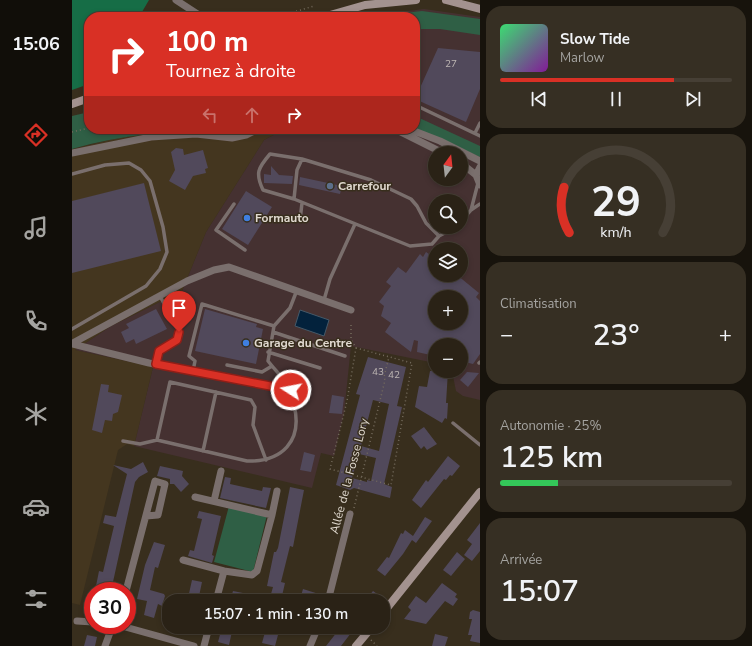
<!DOCTYPE html>
<html lang="fr">
<meta charset="utf-8">
<style>
body{margin:0;font-family:"Nunito Sans",sans-serif;background:#362f23;color:#f1f3f6;height:100vh;display:flex;flex-direction:column;font-size:15px;white-space:nowrap}
*{box-sizing:border-box;margin:0}
p{font-size:13px;color:#a5a4a1}
.icon{flex:none;width:22px;height:22px;fill:none;stroke:currentColor;stroke-width:2;stroke-linecap:round;stroke-linejoin:round}
.map{position:relative;flex:1;overflow:hidden}
.drawer{display:flex;flex-direction:column;gap:6px;padding:6px;background:#17130c;width:272px}
.drawer>*{flex:none}
.guide{position:absolute;left:12px;top:12px;width:336px;height:122px;border-radius:16px;box-shadow:0 2px 6px #0003,0 0 0 1px #463f35;background:#d93025;color:#fff;overflow:hidden}
.needle{width:26px;rotate:15deg}
.controls{position:absolute;left:356px;top:146px;display:grid;gap:8px}
.controls a{display:grid;place-items:center;width:40px;height:40px;border-radius:50%;background:#2a2216;box-shadow:0 2px 6px #0003,0 0 0 1px #463f35;font-size:20px}
.speed{position:absolute;left:12px;top:582px;display:flex;gap:8px;font-size:20px;font-weight:700;text-align:center}
.speed>*{display:grid;place-content:center;width:52px;height:52px;border-radius:50%;background:#2a2216;box-shadow:0 2px 6px #0003,0 0 0 1px #463f35;line-height:1}
.speed .limit{border:6px solid #d22;background:#fff;color:#111}
.pin{position:absolute;display:grid;place-items:center;width:34px;height:34px;color:#fff;margin:-41px -17px;border-radius:50% 50% 50% 0;rotate:-45deg;box-shadow:0 0 4px #0007}
.pin .icon{rotate:45deg}
.me{position:absolute;width:44px;margin:-22px;rotate:281deg;stroke-linejoin:round;filter:drop-shadow(0 0 3px #0008)}
.turn{display:flex;align-items:center;gap:14px;height:84px;padding:0 16px;font-size:18px}
.turn .icon{width:52px;height:52px;stroke-width:2.5}
.turn b{display:block;font-size:28px;line-height:34px}
.lanes{display:flex;align-items:center;height:38px;padding:0 16px;background:#0003;justify-content:center;gap:20px;direction:ltr}
.lanes .off{opacity:.35}
.big{font-size:30px;font-weight:600;line-height:1.1}
.drawer .card{flex:1;display:flex;flex-direction:column;justify-content:center;gap:6px;min-width:0;padding:0 14px;border-radius:16px;background:#362f23}
.drawer .dial{align-items:center;gap:0}
.dial svg{height:104px;overflow:visible;fill:none;stroke:#463f35;stroke-width:7;stroke-linecap:round;text-anchor:middle}
.dial text{fill:#f1f3f6;stroke:none}
.song{display:flex;align-items:center;gap:12px}
.cover{width:48px;height:48px;border-radius:6px;background:linear-gradient(135deg,hsl(140 70% 55%),hsl(290 70% 35%))}
.played{height:4px;border-radius:2px;background:linear-gradient(90deg,#d93025 75%,#463f35 75%)}
.keys{display:flex;justify-content:space-around;direction:ltr}
.heat{display:flex;justify-content:space-between;align-items:center;font-size:22px;direction:ltr}
.charge{height:6px;border-radius:3px;background:linear-gradient(90deg,#34c759 25%,#463f35 0)}
.trip{position:absolute;left:90px;top:594px;width:228px;height:40px;border-radius:16px;background:#2a2216;box-shadow:0 2px 6px #0003,0 0 0 1px #463f35;font-weight:600;line-height:40px;text-align:center}
main{display:flex;flex:1;min-height:0}
.dock{display:flex;flex-direction:column;width:72px;justify-content:space-around;align-items:center;background:#110e09;color:#a5a4a1}
.dock .icon{width:28px;height:28px}
.dock .selected{color:#d93025}
.dock b{font-size:18px;color:#f1f3f6}
.map>svg:first-child{display:block}
</style>
<main>
<nav class="dock">
<b>15:06</b>
<svg class="icon selected" aria-label="directions" viewBox="0 0 24 24"><path d="M12 3l9 9-9 9-9-9zM9 14v-3h6M13 9l2 2-2 2"/></svg>
<svg class="icon" aria-label="music" viewBox="0 0 24 24"><path d="M9 18V5l10-2v13"/><circle cx="6" cy="18" r="3"/><circle cx="16" cy="16" r="3"/></svg>
<svg class="icon" aria-label="phone" viewBox="0 0 24 24"><path d="M5 4h4l2 5-3 2q2 4 5 5l2-3 5 2v4C11 20 4 13 5 4z"/></svg>
<svg class="icon" aria-label="climate" viewBox="0 0 24 24"><path d="M12 3v18M4 7l16 10M4 17L20 7"/></svg>
<svg class="icon" aria-label="car" viewBox="0 0 24 24"><path d="M5 17H2v-5l4-1 3-4h7l3 4 3 1v5h-3M9 17h6M6 11h13"/><circle cx="7" cy="17" r="2"/><circle cx="17" cy="17" r="2"/></svg>
<svg class="icon" aria-label="filters" viewBox="0 0 24 24"><path d="M4 7h16M4 17h16"/><circle cx="9" cy="7" r="2"/><circle cx="15" cy="17" r="2"/></svg>
</nav>
<div class="map">
<svg width="408" height="646" viewBox="0 0 408 646">
<rect width="100%" height="100%" fill="#382e1d"/>
<path fill="#453131" fill-rule="evenodd" d="M352,9L408,17V400L391,396L384,391L380,371H389V345H363V363L279,346L272,413L262,456L249,453L240,488L62,446L81,367L3,350L39,326L110,291L134,232L192,140L213,129H343V17H287ZM363,153H389V179H363ZM363,201H389V227H363ZM363,249H389V275H363ZM363,297H389V323H363Z"/>
<path fill="#44361f" d="M179,129H213L192,140L134,232L110,291L39,326L3,350L81,367L62,446L55,444L46,450L8,605L0,603V149L46,138L96,131H174Z"/>
<path fill="#2f5f45" d="M350,11L408,19V35L368,29H343V17H297Z
M17,112V129H179L174,131C115,130 57,132 0,149V116Z
M343,116L408,146V157L343,128Z
M157,506L195,515L181,572L142,562Z"/>
<path fill="#166d46" d="M0,0H77L67,17H17V84L0,90Z"/>
<path fill="#03223c" stroke="#455968" d="M228,310L257,320L252,336L223,326Z"/>
<path fill="#51495b" fill-rule="evenodd" d="M366,48L408,52V89L394,122L343,99Z
M104,148L111,149L112,155L131,150L136,168L133,169L134,173L121,176L113,190L97,181L103,170L99,152Z
M199,166L207,175L221,176L220,184L192,183V174L199,175Z
M228,177L270,186L268,194L227,185Z
M72,183L89,251L0,273V201Z
M174,191L200,207L176,245L150,229Z
M354,252L363,258V275H385L407,293L404,297L408,301V354L401,364L389,361V345H363V356L345,352L346,341L342,340L339,352L313,332L319,323L309,316L312,306L307,302L319,286L314,282L326,267L334,273L348,254L351,257ZM363,297H389V323H363Z
M84,309L95,329L64,344L62,339L54,343L49,332L57,328L54,324Z
M133,309L185,324L184,327L191,329L184,364L123,351Z
M296,357L334,367L325,406L330,407L312,484L320,487L318,498L282,488L278,490L264,485L288,395L284,394ZM301,400L317,404L307,451L289,446ZM287,454L304,458L299,481L295,480V482L280,478Z
M358,371H376L374,403H376L375,419L373,418L370,423L343,407L347,386L355,387Z
M395,372L407,373L396,387L388,380Z
M29,384L37,385L36,392L50,395L46,412L41,414L40,421L33,420L30,433L20,430Z
M260,395L272,397L270,414L257,413Z
M352,427L365,444L355,450L352,446L349,449L339,436Z
M232,452L243,455L239,472L228,470Z
M376,456L388,466L380,476L378,475L374,480L372,479L349,508L340,500L354,480L356,482Z
M71,462L76,472L67,477L63,482L39,591H23L27,571L31,572L42,526L31,523L33,515L44,517L55,474L41,465L59,469Z
M88,466L111,471L110,476L117,484L109,492L102,484H98V479L85,476Z
M153,477L159,478L158,484L190,491L191,487L199,488L194,508L148,498Z
M218,487L232,490L221,547L218,546L209,582L213,583L210,596L199,594L201,587L195,586L202,552H204L206,548Z
M127,511L149,516L140,555L142,556L140,563L116,556L118,550L122,551L130,519L125,518Z
M353,517L360,521L344,543L340,540L331,554L313,576L305,570L315,557L317,558L329,533L331,534L333,530L341,536Z
M408,523V551L400,561L392,555L400,544L395,540Z
M82,542L93,545L86,568L83,567L78,590L92,594L93,596L90,606L86,604L82,618L72,615L75,601L65,599L73,565Z
M385,552L393,559L379,576L371,570Z
M120,580L130,582L126,601L116,598Z
M370,583L385,594L383,597L386,599L381,606L373,601L354,624L332,619L339,610L336,607L344,596L354,603Z
M231,589L250,595L248,601L228,599Z
M161,591L171,593L169,601H158Z
M301,591L308,596L305,601H293Z
M401,610L408,612V643L398,641L400,635H396L400,619H397L398,612Z
M150,627H161L157,645L146,642Z
M269,627L279,633L269,646H254Z
M193,632L206,635L203,646L190,643Z
M363,634L376,637L373,646H360Z
M15,635L25,637L23,646H12Z"/>
<g fill="none" stroke-linecap="round" stroke-linejoin="round">
<path stroke="#756c5e" stroke-width="1.5" stroke-dasharray="1 3" stroke-linecap="butt" d="M205,17L242,6
M0,132L17,128
M279,325V339L284,348
M284,348L340,363L319,485L258,469L275,401Z
M282,508L313,380L312,377L317,357
M299,640L305,646"/>
<path stroke="#7a6f6d" stroke-width="3.5" d="M343,105L408,136
M403,133L408,123
M230,159L299,180L339,199L345,206L354,223L367,236L360,244L338,246L222,199L225,170Z
M0,174L33,165L57,163L69,170L78,181L91,227L95,252L88,269L74,286L0,329
M222,199L191,190C183,173 186,168 198,154L230,159
M162,204L144,230L173,250
M399,210L406,183
M228,220L230,203
M389,221L399,210L408,204
M367,236L384,227
M252,300L258,279L283,224
M201,332L273,356
M196,352L248,368
M407,363L408,362
M84,364L87,351L105,340L107,332L88,296
M155,365L190,372L200,366
M121,371L123,361L117,356L130,304L202,326
M381,423L408,445
M85,440L98,382L179,400L183,407L181,425L194,460
M51,441L68,444L85,440L175,461C210,462 231,441 222,405C221,400 221,394 219,390C213,380 203,370 196,361L202,326L218,308L225,290
M131,451L144,392"/>
<path stroke="#7a6f6d" stroke-width="7" d="M104,0L130,17
M323,129L371,153
M337,129L368,141L408,161
M0,153L79,137L124,134L160,138L174,135L186,129
M389,163L404,175
M408,167L404,175L408,185
M1,343L115,281L142,270L157,267L279,310
M0,344L77,363L219,390
M123,497L200,515L185,571L180,575L152,571L144,601
M142,501L149,471
M200,515L205,491
M111,560L152,571
M54,591L83,481L93,484L86,515L74,516
M256,601L278,514
M5,621L21,622
M46,625L122,646
M282,627L294,634
M33,646L40,627L44,625
M132,646L137,627
M238,646L246,627"/>
<path stroke="#a3928f" stroke-width="8" d="M374,0L408,9
M251,17L293,5L344,0
M0,104L17,98
M311,613L408,492
M284,646L300,627"/>
</g>
<g fill="none" stroke-linecap="round" stroke-linejoin="round">
<defs>
<path id="route" d="M107,332L105,340L87,351L84,364L219,390"/>
</defs>
<use href="#route" stroke="#8d1f18" stroke-width="10"/>
<use href="#route" stroke="#d93025" stroke-width="7"/>
</g>
<circle fill="#5c6f8a" stroke="#382e1d" stroke-width="1.5" cx="258" cy="186" r="4"/>
<g fill="#3f7fe0" stroke="#382e1d" stroke-width="1.5">
<circle cx="175" cy="218" r="4"/>
<circle cx="174" cy="343" r="4"/>
</g>
<g text-anchor="middle" stroke-width="3" stroke-linejoin="round" paint-order="stroke">
<g font-size="10" fill="#bcb5b2">
<text x="379" y="67">27</text>
<text x="306" y="375">43</text>
<text x="322" y="378">42</text>
</g>
<g font-size="12" font-weight="bold" fill="#e0d9cf" stroke="#382e1d" text-anchor="start">
<text x="266" y="190">Carrefour</text>
<text x="183" y="222">Formauto</text>
<text x="182" y="347">Garage du Centre</text>
</g>
<g font-size="12" fill="#e0d9cf" stroke="#382e1d">
<text transform="translate(277 476) rotate(-75)" y="4">Allée de la Fosse Lory</text>
</g>
</g>
</svg>
<div class="controls">
<a><svg class="needle" viewBox="-14 -14 28 28"><path d="M0-13l5 13h-10z" fill="#e53935"/><path d="M0 13l5-13h-10z" fill="#a5a4a1"/></svg></a>
<a><svg class="icon" aria-label="search" viewBox="0 0 24 24"><circle cx="10" cy="10" r="6"/><path d="M15 15l6 6"/></svg></a>
<a><svg class="icon" aria-label="layers" viewBox="0 0 24 24"><path d="M12 4l9 5-9 5-9-5zM3 14l9 5 9-5"/></svg></a>
<a>+</a>
<a>−</a>
</div>
<div class="speed"><div class="limit">30</div></div>
<div class="pin" style="left:107px;top:332px;background:#d93025"><svg class="icon" aria-label="arrive" viewBox="0 0 24 24"><path d="M6 21V4h12l-3 4 3 4H6"/></svg></div>
<svg class="me" style="left:219px;top:390px" viewBox="-20 -20 40 40"><circle r="17" fill="#d93025" stroke="#fff" stroke-width="3"/><path d="M0-11L8 9 0 5-8 9z" fill="#fff"/></svg>
<div class="trip">15:07 · 1 min · 130 m</div>
<div class="guide">
<div class="turn"><svg class="icon" aria-label="right" viewBox="0 0 24 24"><path d="M7 20v-9h11M14 6l5 5-5 5"/></svg><div><b>100 m</b>Tournez à droite</div></div>
<div class="lanes"><svg class="icon off" aria-label="left" viewBox="0 0 24 24"><path d="M17 20v-9H6M10 6l-5 5 5 5"/></svg><svg class="icon off" aria-label="ahead" viewBox="0 0 24 24"><path d="M12 20V5M6 11l6-6 6 6"/></svg><svg class="icon" aria-label="right" viewBox="0 0 24 24"><path d="M7 20v-9h11M14 6l5 5-5 5"/></svg></div>
</div>
</div>
<section class="drawer">
<div class="card">
<div class="song"><i class="cover"></i><div><b>Slow Tide</b><p>Marlow</p></div></div>
<div class="played"></div>
<div class="keys"><svg class="icon" aria-label="previous" viewBox="0 0 24 24"><path d="M18 5L8 12l10 7zM5 5v14"/></svg><svg class="icon" aria-label="pause" viewBox="0 0 24 24"><path d="M8 5v14M16 5v14"/></svg><svg class="icon" aria-label="next" viewBox="0 0 24 24"><path d="M6 5l10 7-10 7zM19 5v14"/></svg></div>
</div>
<div class="card dial"><svg viewBox="0 0 100 80">
<path d="M14 69A42 42 0 1 1 86 69"/>
<path d="M14 69A42 42 0 0 1 10 34" stroke="#d93025"/>
<text x="50" y="56" font-size="32" font-weight="700">29</text>
<text x="50" y="72" font-size="11">km/h</text>
</svg></div>
<div class="card"><p>Climatisation</p>
<div class="heat"><a>−</a><b class="big">23°</b><a>+</a></div>
</div>
<div class="card"><p>Autonomie · 25%</p><b class="big">125 km</b><div class="charge"></div></div>
<div class="card"><p>Arrivée</p><b class="big">15:07</b></div>
</section>
</main>
